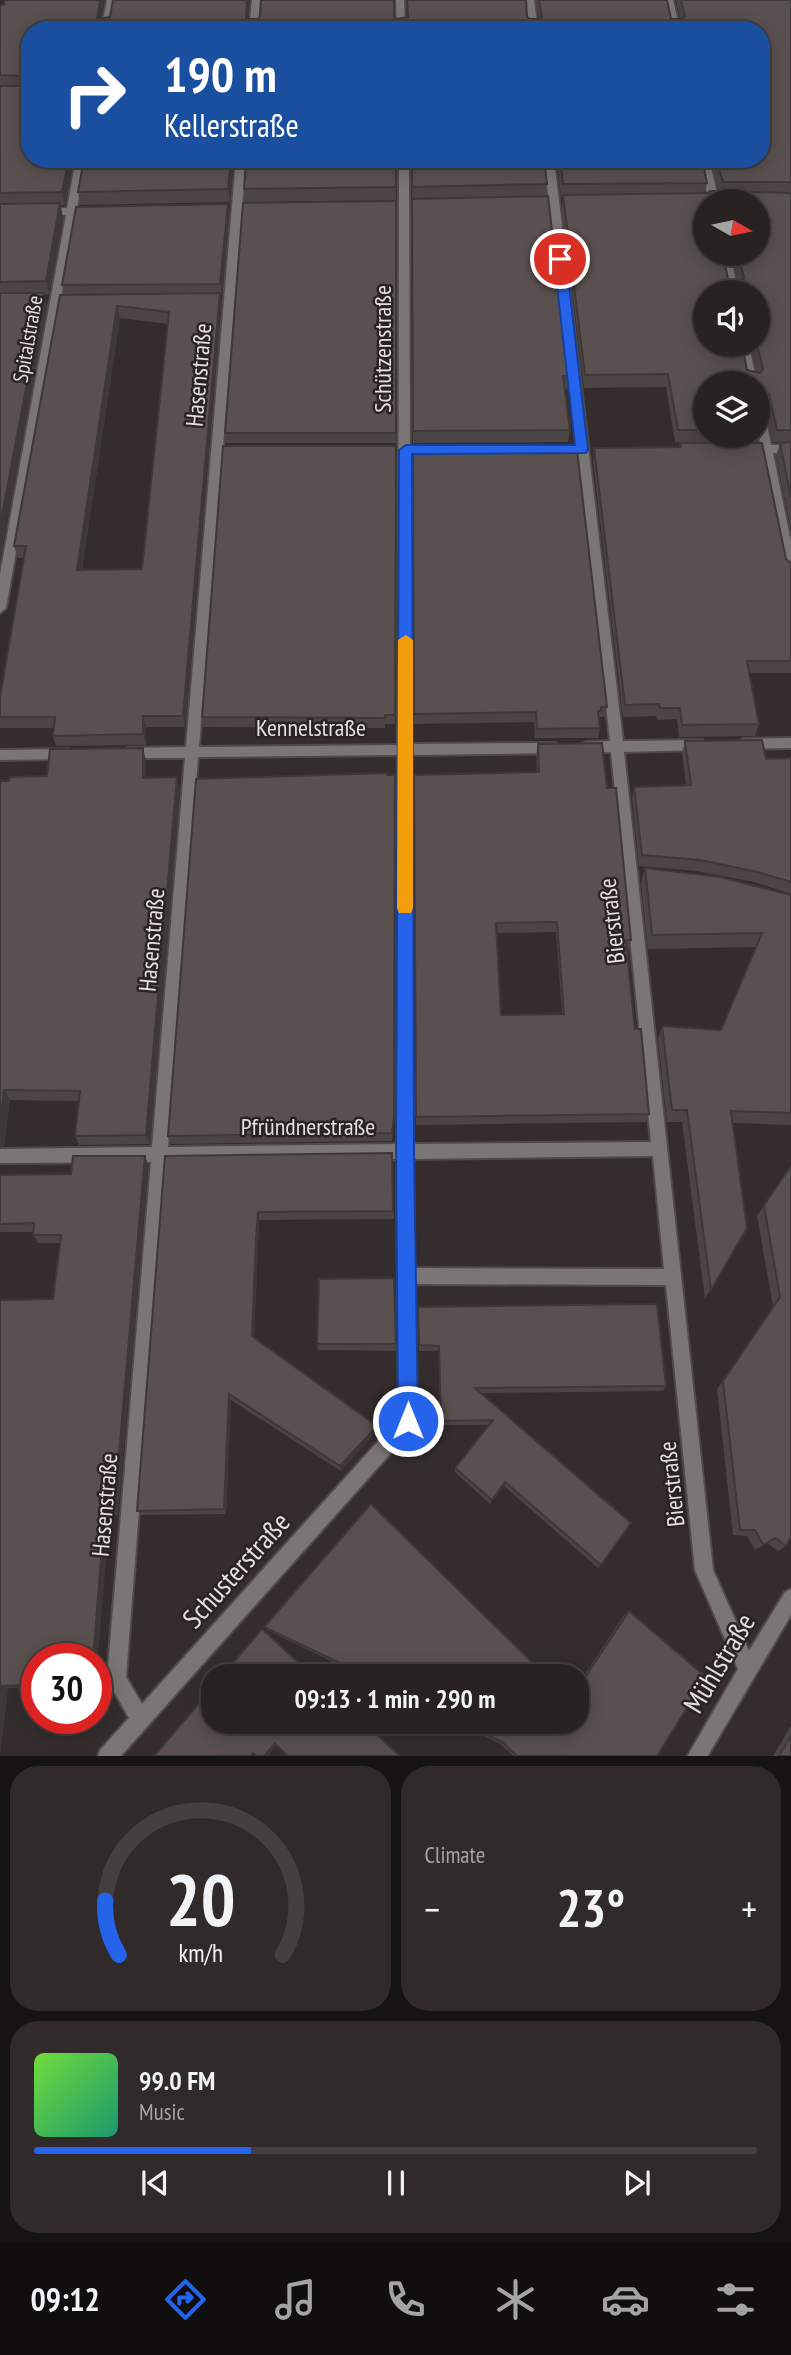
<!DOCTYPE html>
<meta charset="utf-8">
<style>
body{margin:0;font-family:"PT Sans Narrow",sans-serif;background:#302a2a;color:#f1f3f6;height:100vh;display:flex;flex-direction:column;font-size:26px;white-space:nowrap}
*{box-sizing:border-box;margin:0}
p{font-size:23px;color:#a5a4a5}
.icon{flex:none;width:38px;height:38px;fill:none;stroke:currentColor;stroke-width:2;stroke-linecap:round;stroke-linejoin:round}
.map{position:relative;height:1756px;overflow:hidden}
.details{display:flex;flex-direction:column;gap:10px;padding:10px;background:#161313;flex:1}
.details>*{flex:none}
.banner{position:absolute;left:21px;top:21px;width:749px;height:147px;border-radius:28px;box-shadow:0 4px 18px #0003,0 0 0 2px #443f40;background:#1a4fa0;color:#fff;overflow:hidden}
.needle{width:46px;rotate:99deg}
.buttons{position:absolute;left:693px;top:189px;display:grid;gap:14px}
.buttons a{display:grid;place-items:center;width:77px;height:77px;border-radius:50%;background:#282222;box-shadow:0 4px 18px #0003,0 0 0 2px #443f40;font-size:35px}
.speed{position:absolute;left:21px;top:1643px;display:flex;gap:14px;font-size:35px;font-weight:700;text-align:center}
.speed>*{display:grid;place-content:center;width:91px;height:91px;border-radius:50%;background:#282222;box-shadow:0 4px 18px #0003,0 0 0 2px #443f40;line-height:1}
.speed .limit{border:10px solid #d22;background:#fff;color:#111}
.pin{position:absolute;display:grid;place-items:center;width:60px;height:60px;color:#fff;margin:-30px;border:4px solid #fff;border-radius:50%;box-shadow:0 2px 7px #0007}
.me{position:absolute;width:77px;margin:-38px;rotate:0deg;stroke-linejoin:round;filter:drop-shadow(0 0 5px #0008)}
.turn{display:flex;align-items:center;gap:24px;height:147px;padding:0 28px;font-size:32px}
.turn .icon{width:91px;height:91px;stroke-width:2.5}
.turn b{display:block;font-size:49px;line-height:60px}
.big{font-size:52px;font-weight:800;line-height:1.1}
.details .tile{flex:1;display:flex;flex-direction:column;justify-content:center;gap:10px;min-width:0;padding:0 24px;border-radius:28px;background:#302a2a}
.details .dial{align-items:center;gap:0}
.dial svg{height:182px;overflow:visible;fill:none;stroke:#443f40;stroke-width:7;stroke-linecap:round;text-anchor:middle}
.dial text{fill:#f1f3f6;stroke:none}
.song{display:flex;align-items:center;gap:21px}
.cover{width:84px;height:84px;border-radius:10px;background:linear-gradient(135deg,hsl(100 70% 55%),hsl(160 70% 35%))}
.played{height:7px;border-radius:4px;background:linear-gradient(90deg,#2563eb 30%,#443f40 30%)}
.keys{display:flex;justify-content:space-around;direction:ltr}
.heat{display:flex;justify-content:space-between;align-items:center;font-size:38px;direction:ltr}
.details .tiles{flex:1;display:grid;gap:10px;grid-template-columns:1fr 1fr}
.tile:last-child{grid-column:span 2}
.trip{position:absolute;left:201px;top:1664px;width:388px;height:70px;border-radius:28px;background:#282222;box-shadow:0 4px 18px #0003,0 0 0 2px #443f40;font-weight:800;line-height:70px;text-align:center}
.tab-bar{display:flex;height:112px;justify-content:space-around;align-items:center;background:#100e0e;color:#a5a4a5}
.tab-bar .icon{width:49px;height:49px}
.tab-bar .on{color:#2563eb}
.tab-bar b{font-size:32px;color:#f1f3f6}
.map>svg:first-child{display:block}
</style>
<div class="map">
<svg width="791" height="1757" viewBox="0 0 791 1757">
<rect width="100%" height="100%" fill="#352d2d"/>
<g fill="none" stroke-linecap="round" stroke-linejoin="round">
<defs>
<path id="street" d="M107,0H115L110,30H101Z
M252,0H260L258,30H249Z
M396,0H404L405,30H397Z
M526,0H534L538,30H529Z
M665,0H673L680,30H671Z
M76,159H86L77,208H93L98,211L93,214H76L6,608L0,613V574L66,215H43L38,212L43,209L67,208Z
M236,159H246L199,747L398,745L399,159H409L411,744L555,743L562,748L555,753L411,755L413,1144L651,1142L611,752H586L579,747L586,742L610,741L544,159H554L623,741L702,740L709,745L702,750L624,752L713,1570L749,1651L785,1592L791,1589V1615L707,1757H687L738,1669L695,1570L666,1285L415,1284L417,1421L414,1427L120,1757H98L100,1750L129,1718L107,1679L151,1162L0,1163V1149L152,1147L185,758H127L120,753L127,748L186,747ZM398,755L397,1144L168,1147L198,757ZM653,1156L664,1269L414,1268L413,1159ZM397,1159L399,1418L142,1704L126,1677L166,1162Z
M699,159H709L719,201H709Z
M720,254H730L738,292H728Z
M739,345H749L757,383H746Z
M758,405L764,409L771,445H791V453H773L791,542V575L785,571L761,453H747L741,449L747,445H760Z
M791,738V748L743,749L736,744L743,739Z
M69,749L76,754L69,759L0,760V750Z"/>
</defs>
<use href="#street" stroke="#514a49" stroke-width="4"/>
<use href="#street" fill="#7b7676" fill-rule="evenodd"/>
</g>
<path fill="#4d4544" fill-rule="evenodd" d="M113,0H249L248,19H257L394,17L397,19L407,17L406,0H526L527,17L530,19H539L536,0H667L671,19H680L676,0H791V529L776,456L780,443L789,442H773L765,407L759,403L761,430L757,442H675L666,387L584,388L562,209L563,197H561L557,159H702L707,183L705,193L719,191L710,159H761V30H30L74,159L65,205H60L63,217L49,294L44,295L47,307L0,558V6L101,18L110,17ZM705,201L758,254H732L738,281L728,279ZM705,292H758V345H751L757,372L747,370ZM705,383H758V436H705Z
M84,159H233L230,202L80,205L78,192Z
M396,159V200L245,202L244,189Z
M412,159L547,184L546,196L569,376L567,389H565L570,430L568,442L413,443Z
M396,201V443H226L225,433Z
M228,204L229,214L222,293H220L221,305L185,727H146V745L56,746L53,736L54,728H0V697L24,558H18L14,546L64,294L62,285ZM120,318L168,324L142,569H82Z
M680,443L786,559L791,563V673H749L759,724L755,736L679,737L677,719L657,720L656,716L623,717L593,461L594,448L679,447Z
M396,446L395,724H385V728L203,727L202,717Z
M413,446L572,450L607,707L605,717H600V728L598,738H535L534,722L414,724Z
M685,741L766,759L791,758V894L754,882L696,871L639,866L632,798L634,787L686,785L682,753Z
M538,744L607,788L631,940L629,950H627L635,1029L649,1114L646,1122L416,1125L414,775L537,772L536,755ZM556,932L562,1014L501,1015L497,933Z
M146,761V778L180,790L150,1144L79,1145L75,1136L79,1101L10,1100L4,1146L0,1148V781H9L47,776Z
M645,868L791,895V1125L733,1123L747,1228L705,1299L682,1122H667L658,1039L662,1026L721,1030L756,947L648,949L641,883Z
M394,1125L392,1141L171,1144L168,1136Z
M392,1153L394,1219L259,1220L258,1247L254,1337L377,1431L341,1471L231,1400L226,1514L141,1515L137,1511L165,1156Z
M145,1156L148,1165L118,1515H110L37,1659V1687L8,1688L0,1753V1300L53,1299L60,1243H38L33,1235V1232H0V1175L71,1174Z
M791,1166L786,1546L778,1551L767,1543L755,1550L747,1536L733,1535L717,1389L773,1306L757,1216Z
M394,1278L396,1351L318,1350L317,1344Z
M418,1307L666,1386L663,1391L481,1393L601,1565L598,1568L504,1486L490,1504L455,1472V1468L489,1425H441L439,1351H419Z
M629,1611L657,1756H514L500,1744L456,1722H578V1685L624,1615Z
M264,1627L546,1676H362L267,1630Z
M791,1726V1756H773Z"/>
<path fill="#3e3837" d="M100,0H104L99,30L97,19Z
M247,0H249L247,30L246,19Z
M69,159H74L65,205L62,192Z
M231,159H233L230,202L228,189Z
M60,203L63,217L49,294L46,281Z
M228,204L229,214L222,293L220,284Z
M44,293L47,307L0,558V526Z
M220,293L221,305L185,727L183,716Z
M117,306L120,318L80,581L77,570Z
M143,716L146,727V745L143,734Z
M143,748L146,761V790L143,778Z
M177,777L180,790L150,1144L146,1135Z
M4,1090L10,1100L4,1146L0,1148V1122Z
M145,1156L148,1165L118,1515L114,1511Z
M258,1212L259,1220L254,1342L252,1336Z
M229,1394L231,1400L226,1514L224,1509Z
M377,1426V1431L341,1471L340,1466Z
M505,1482L504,1486L490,1504L492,1500Z
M105,1511L110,1515L96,1678V1659H93Z
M1,1686L8,1688L0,1753V1696Z
M275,1744L277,1745L268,1756H264Z"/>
<path fill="#59504f" stroke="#3e3837" stroke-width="2" fill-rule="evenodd" d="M5,0H100L97,19L110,17L113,0H247L246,19H257L260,17L261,0H394V17L397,19L408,17L407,0H526L527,17L530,19H539L542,17L539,0H667L671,19H682L685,16L681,0H791V182H723L716,159H761V30H30V83L29,76L0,75V6L4,4Z
M30,84V159H69L62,192L0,193V86H27Z
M84,159H231L228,189L78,192Z
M246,159H396V187L244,189Z
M412,159H544L547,184L412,187Z
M560,159H702L707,183L563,184Z
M710,191L791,193V430H777L769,394L761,389L759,392L761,430H758V383H705V430H678L668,374L585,375L563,195L708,193ZM705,201H758V254H738L744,278L741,281L728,279L723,254H705ZM705,292H758L757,345L763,369L760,373L747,370L742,345H705Z
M548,196L569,376H563L570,430L413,431L412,199Z
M396,201V433H225L243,203Z
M60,203L46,281L0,282V204Z
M228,204L220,284L62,285L76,207Z
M0,293H44L0,526Z
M220,293L183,716H143V734L53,736L55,717H0V697L26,546H14L60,295ZM117,306L169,312L142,569L77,570Z
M791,442V497L780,443Z
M680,443H762L786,559L791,563V661H747L759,724L682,725L680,708H660L659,704L625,705L594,448L681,447Z
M571,445L572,450H577L607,707H601V711H598L600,728L537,729L536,712L414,714L413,446Z
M223,446H396L395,715H385V718L202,717Z
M762,740L766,759L791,758V882L758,872L700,860L642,855L634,787L691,785L685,741Z
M602,743L607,788H616L631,940H626L630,982L635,1029H641L649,1114L416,1117L414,775L539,772L538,744ZM557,922L564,1014L501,1015L496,923Z
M143,748V778L177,777L146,1135L75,1136L80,1091L4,1090L0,1122V781H9L10,777L47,776L50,749Z
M387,773V775H395L394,1117L392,1133L168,1136L196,779Z
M645,868L720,877L791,895V1113L731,1111L747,1228L711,1290L687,1110H672L662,1026L721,1030L762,933L652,935Z
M392,1153L393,1211L258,1212L256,1240L252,1336L377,1426L340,1466L229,1394L224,1509L137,1511L165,1156Z
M73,1156H145L114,1511H105L93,1659H37V1685L1,1686L0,1696V1300L53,1299L61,1235H33L34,1223L0,1224V1175L71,1174Z
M791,1166V1537L786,1546L775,1538L763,1545L755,1530H740L723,1381L780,1297L764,1205Z
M394,1278L396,1344H317L319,1279Z
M657,1304L666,1386L475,1388L631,1523L601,1565L505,1482L492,1500L455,1468L493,1420L441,1421L439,1346L419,1345L418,1307Z
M371,1504L546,1676H367L264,1627Z
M629,1611L706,1677L657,1756H517L502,1742L461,1722H578V1688Z
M262,1629L313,1676H222Z
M214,1686V1722H363L400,1756H288L275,1744L264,1756H256L253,1753L250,1756H154Z
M791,1736V1756H779Z"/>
<path fill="#2563eb" stroke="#184099" stroke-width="2" d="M560,255L566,259L588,450L586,453L412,454L414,1150L418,1421L415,1428L408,1431L401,1428L398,1421L396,1150L399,450L406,445H575L554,259Z"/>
<path fill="#f59e0b" d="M406,635L413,640V908L411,913H399L397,908L398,640Z"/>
<g text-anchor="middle" stroke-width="5" stroke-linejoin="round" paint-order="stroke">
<g font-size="21" fill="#e5e0df" stroke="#2b2323">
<text transform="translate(28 339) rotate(-80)" y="7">Spitalstraße</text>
</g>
<g font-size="24" fill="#e5e0df" stroke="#2b2323">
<text transform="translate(383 349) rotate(-90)" y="8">Schützenstraße</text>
<text transform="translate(199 375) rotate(-85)" y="8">Hasenstraße</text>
<text x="311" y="736">Kennelstraße</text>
<text transform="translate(612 921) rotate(-96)" y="8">Bierstraße</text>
<text transform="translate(152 940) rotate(-85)" y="8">Hasenstraße</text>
<text x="308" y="1135">Pfründnerstraße</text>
<text transform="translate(672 1484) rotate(-96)" y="8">Bierstraße</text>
<text transform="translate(105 1505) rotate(-85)" y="8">Hasenstraße</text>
</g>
<g font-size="28" fill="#e5e0df" stroke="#2b2323">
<text transform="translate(236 1570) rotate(-48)" y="10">Schusterstraße</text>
<text transform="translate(719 1663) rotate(-59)" y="10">Mühlstraße</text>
</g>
</g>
</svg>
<div class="buttons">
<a><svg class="needle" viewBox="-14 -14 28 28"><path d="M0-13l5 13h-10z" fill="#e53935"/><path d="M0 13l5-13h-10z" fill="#a5a4a5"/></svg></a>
<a><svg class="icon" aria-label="sound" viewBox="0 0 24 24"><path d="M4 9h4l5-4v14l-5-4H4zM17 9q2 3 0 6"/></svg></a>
<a><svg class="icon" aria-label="layers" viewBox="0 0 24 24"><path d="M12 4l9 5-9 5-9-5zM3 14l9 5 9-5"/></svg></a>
</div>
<div class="speed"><div class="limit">30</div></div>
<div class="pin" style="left:560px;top:259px;background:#d93025"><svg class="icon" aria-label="arrive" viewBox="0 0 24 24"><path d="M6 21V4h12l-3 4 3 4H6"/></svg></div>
<svg class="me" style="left:408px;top:1421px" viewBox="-20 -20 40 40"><circle r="17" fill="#2563eb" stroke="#fff" stroke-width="3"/><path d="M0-11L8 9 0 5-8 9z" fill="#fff"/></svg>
<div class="trip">09:13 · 1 min · 290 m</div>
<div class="banner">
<div class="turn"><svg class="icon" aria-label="right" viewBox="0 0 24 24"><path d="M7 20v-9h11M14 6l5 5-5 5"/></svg><div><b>190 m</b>Kellerstraße</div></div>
</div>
</div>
<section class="details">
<div class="tiles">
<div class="tile dial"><svg viewBox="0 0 100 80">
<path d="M14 69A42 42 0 1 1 86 69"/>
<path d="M14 69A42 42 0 0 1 8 45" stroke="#2563eb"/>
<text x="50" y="56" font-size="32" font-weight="700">20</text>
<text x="50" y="72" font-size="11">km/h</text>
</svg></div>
<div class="tile"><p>Climate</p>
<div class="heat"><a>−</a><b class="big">23°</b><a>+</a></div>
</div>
<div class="tile">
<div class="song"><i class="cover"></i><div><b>99.0 FM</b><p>Music</p></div></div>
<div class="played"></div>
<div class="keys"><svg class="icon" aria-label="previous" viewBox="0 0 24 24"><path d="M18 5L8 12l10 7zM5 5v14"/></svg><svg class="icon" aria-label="pause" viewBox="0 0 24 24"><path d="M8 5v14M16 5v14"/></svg><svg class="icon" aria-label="next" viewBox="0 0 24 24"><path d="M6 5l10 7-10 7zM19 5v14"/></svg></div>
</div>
</div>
</section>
<nav class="tab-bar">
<b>09:12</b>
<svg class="icon on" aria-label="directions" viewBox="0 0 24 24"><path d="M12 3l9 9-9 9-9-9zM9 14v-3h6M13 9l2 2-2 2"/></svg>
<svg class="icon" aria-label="music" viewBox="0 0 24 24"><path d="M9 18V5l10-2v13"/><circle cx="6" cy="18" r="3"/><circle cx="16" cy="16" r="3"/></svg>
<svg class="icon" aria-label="phone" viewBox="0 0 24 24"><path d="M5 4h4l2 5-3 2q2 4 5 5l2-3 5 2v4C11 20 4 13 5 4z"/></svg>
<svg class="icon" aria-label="climate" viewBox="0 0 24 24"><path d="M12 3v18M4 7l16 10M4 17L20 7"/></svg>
<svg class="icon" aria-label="car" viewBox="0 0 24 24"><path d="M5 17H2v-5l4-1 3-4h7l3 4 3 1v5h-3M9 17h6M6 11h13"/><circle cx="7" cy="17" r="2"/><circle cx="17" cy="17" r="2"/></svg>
<svg class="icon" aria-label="filters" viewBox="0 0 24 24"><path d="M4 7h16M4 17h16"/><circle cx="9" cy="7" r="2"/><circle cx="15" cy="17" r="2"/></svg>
</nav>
